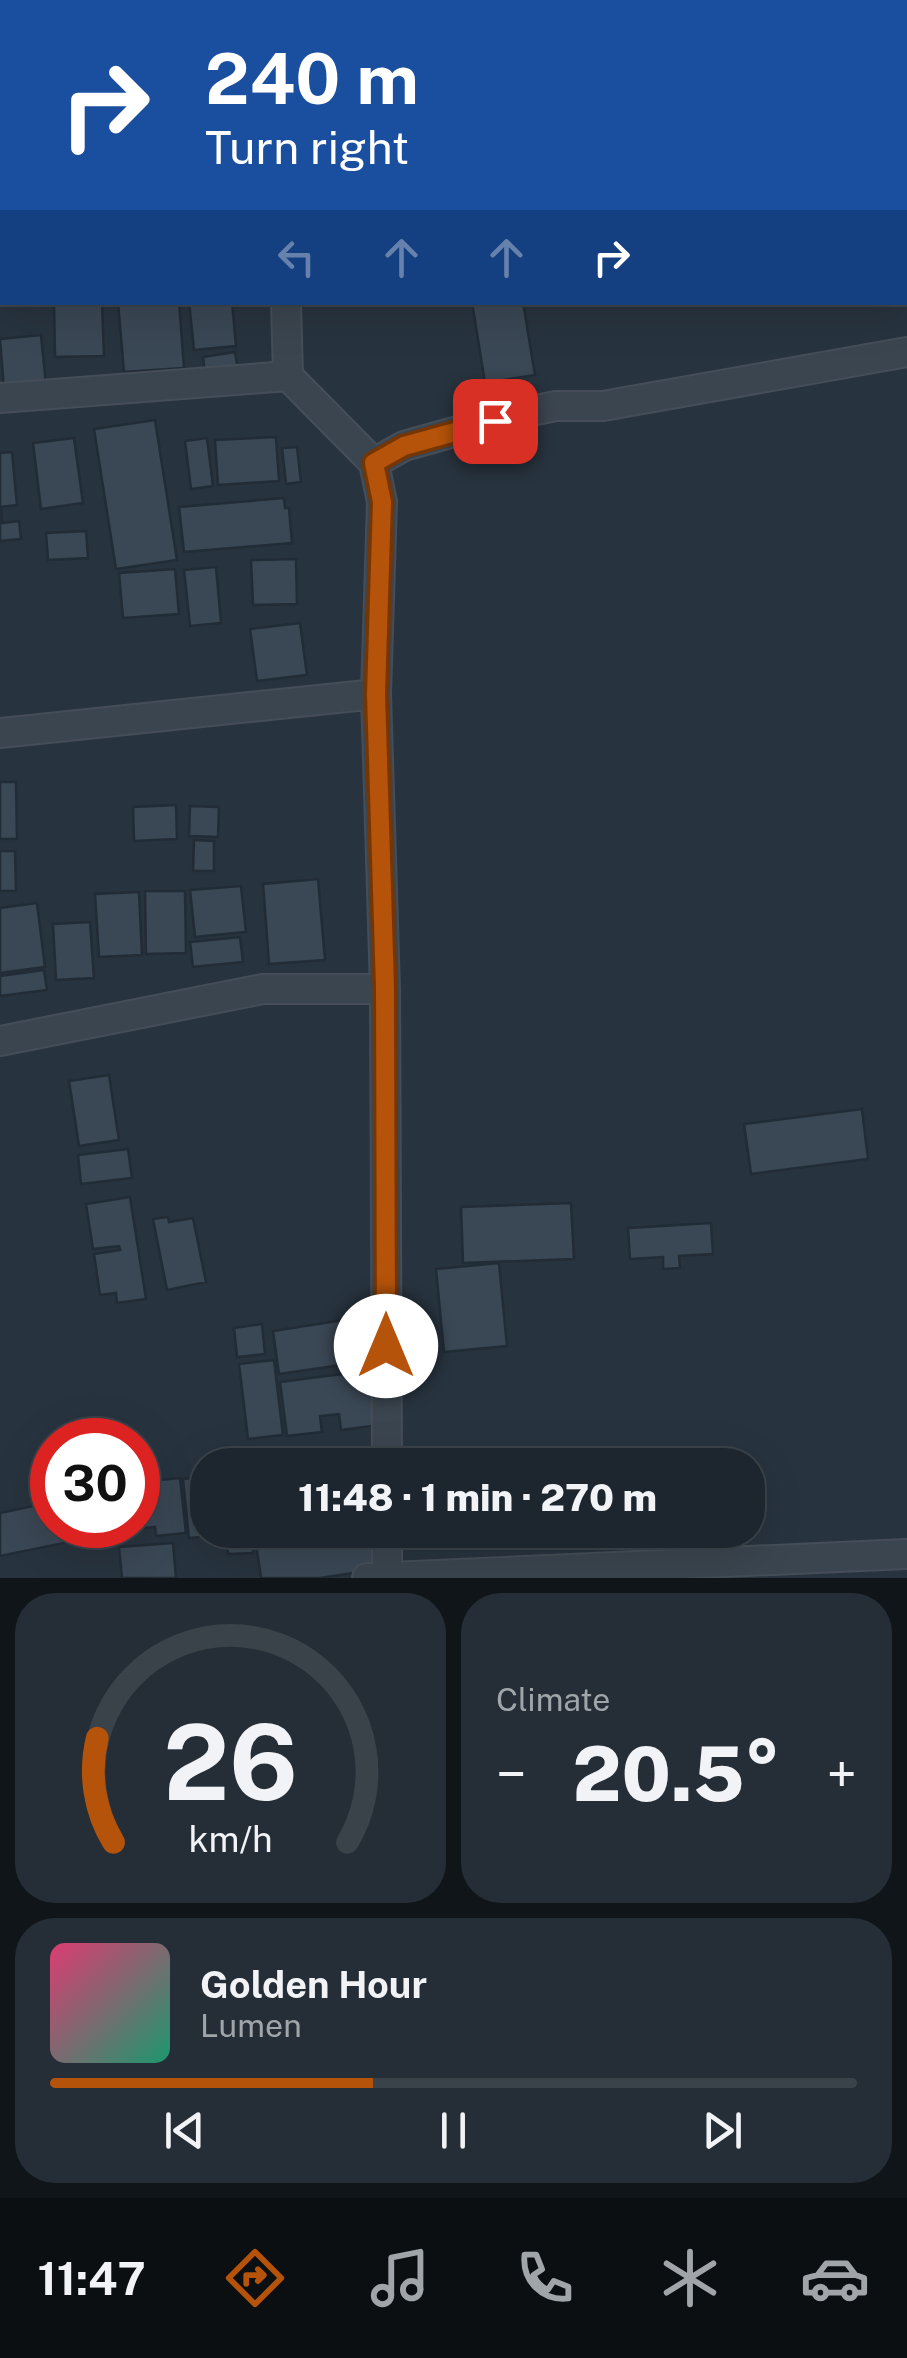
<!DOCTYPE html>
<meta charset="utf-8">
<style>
body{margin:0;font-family:"Public Sans",sans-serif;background:#252e36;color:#f1f3f6;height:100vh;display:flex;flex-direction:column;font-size:38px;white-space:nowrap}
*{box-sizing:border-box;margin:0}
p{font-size:32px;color:#a0a5aa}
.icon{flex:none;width:55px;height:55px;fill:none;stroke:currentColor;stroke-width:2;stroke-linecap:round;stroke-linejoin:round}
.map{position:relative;height:1578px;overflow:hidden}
.panel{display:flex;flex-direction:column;gap:15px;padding:15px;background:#101519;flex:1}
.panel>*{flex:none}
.banner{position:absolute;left:0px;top:0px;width:908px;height:305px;box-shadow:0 10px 40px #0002,0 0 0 2px #3b434a;background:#1a4fa0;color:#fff;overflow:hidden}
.speed{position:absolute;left:30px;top:1418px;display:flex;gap:20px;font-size:50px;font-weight:700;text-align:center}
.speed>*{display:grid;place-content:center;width:130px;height:130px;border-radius:50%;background:#1d262e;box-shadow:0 10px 40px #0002,0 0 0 2px #3b434a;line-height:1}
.speed .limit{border:15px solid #d22;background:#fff;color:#111}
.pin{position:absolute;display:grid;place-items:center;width:85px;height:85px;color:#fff;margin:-42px;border-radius:20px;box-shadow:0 5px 15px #0006}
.me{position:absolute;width:110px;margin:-55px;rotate:0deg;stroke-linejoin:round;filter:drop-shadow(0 0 8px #0008)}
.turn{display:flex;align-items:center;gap:35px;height:210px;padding:0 40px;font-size:45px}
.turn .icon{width:130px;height:130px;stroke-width:2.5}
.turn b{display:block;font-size:70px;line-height:85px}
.lanes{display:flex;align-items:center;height:95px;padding:0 40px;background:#0003;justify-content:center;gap:50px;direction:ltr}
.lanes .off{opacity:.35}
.big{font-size:75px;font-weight:800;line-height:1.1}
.panel .card{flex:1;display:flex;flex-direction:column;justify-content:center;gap:15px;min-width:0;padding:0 35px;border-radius:40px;background:#252e36}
.panel .dial{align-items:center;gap:0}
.dial svg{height:260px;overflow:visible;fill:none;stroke:#3b434a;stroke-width:7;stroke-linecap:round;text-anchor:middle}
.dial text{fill:#f1f3f6;stroke:none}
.song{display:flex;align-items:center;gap:30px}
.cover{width:120px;height:120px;border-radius:15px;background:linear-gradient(135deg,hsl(340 70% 55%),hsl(160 70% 35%))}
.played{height:10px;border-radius:5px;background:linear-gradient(90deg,#b45309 40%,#3b434a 40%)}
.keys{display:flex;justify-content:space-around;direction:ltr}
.heat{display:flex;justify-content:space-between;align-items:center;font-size:55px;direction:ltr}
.panel .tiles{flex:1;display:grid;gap:15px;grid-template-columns:1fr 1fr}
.card:last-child{grid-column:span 2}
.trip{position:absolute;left:190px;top:1448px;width:575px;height:100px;border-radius:40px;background:#1d262e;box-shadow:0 10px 40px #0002,0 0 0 2px #3b434a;font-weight:800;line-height:100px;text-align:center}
.menu{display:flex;height:160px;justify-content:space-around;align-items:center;background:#0c0f12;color:#a0a5aa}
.menu .icon{width:70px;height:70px}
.menu .on{color:#b45309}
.menu b{font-size:45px;color:#f1f3f6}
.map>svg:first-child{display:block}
</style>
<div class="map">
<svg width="907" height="1578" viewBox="0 0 907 1578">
<rect width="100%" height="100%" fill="#27333e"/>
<path fill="#3a4754" stroke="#222c36" stroke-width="2.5" d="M2,148V243H0V149Z
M54,302H102L104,356L55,357Z
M118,302H179L184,368L124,372Z
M189,302H232L236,346L194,350Z
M472,302H523L535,375L485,383Z
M41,335L46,385L4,389L0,339Z
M235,352L238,370L205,375L203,357Z
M155,420L177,560L116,569L94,429Z
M276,437L279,481L218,485L215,440Z
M74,438L83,503L41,509L33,443Z
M207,438L213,486L191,489L185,441Z
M297,447L301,482L286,484L282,448Z
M12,452L17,505L1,507L2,523L19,521L21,539L0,541V453Z
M284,498L285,508H289L292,543L184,552L179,507Z
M86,531L88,558L48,560L46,533Z
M296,559L297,604L253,605L251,560Z
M216,567L221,623L190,626L184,570Z
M175,569L179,614L123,618L119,573Z
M300,623L307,675L257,681L250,629Z
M0,782H16L17,839H0Z
M176,805L177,839L134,841L133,807Z
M190,806L219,807L218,837L189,836Z
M194,840L214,841V871H193Z
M0,851H15L16,891H0Z
M318,879L325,960L269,964L263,884Z
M241,886L246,932L195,937L190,890Z
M145,891H185L186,953L146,954Z
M139,892L142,955L99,957L95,894Z
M37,903L45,967L0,973V908Z
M90,922L94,978L56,980L53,924Z
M240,937L243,962L193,967L190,942Z
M44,970L47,990L0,996V976Z
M109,1075L119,1140L79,1146L69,1081Z
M862,1109L868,1159L751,1174L744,1124Z
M128,1149L132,1178L81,1184L78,1155Z
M130,1197L146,1299L117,1303L116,1293L100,1295L94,1254L120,1250L119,1246L93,1249L86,1204Z
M571,1203L574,1259L463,1263L461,1207Z
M168,1217L169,1222L193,1218L206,1282L167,1290L153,1219Z
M711,1223L713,1254L679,1256L680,1268L663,1269V1257L630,1259L628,1228Z
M499,1263L507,1346L444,1352L436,1269Z
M363,1317L369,1361L279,1374L273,1331Z
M262,1324L265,1354L237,1357L234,1328Z
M274,1360L283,1435L248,1439L239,1364Z
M373,1370L380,1425L341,1430L339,1414L320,1416L322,1432L287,1436L280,1382Z
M295,1455L296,1465H265L264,1459Z
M208,1477V1530H250L251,1533L189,1538L183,1479Z
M180,1478L186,1533L156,1536L155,1527L118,1531L117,1525H138V1482Z
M52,1502V1525H70L74,1541L0,1556V1513Z
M79,1525H98L101,1536L84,1542Z
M254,1530H381L380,1569L320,1578H261Z
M252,1536L253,1553L228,1554L227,1537Z
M173,1543L176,1578H122L119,1547Z"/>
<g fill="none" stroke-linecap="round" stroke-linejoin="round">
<defs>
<path id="street" d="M283,2V0
M0,104H2
M286,302L288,376L374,463L382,502L376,694L385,989L387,1465
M0,398L288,376
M374,463L404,446L526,412L556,406H603L907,352
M0,733L376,694
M0,1041L263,989H385
M387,1530V1575
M367,1578L907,1554"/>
</defs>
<use href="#street" stroke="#454e58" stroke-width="32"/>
<use href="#street" stroke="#3b454f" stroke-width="28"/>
</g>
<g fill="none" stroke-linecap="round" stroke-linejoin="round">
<defs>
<path id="route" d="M386,1346L385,988L376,694L382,502L374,463L404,446L495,421"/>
</defs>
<use href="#route" stroke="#753606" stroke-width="25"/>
<use href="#route" stroke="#b45309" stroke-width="18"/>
</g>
</svg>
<div class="speed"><div class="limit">30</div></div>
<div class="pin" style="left:495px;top:421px;background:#d93025"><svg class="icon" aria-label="arrive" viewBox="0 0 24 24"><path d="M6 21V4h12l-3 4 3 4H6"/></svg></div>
<svg class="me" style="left:386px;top:1346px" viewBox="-20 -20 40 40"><circle r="19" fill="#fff"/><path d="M0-13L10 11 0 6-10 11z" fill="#b45309"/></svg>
<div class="trip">11:48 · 1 min · 270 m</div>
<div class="banner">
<div class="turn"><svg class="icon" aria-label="right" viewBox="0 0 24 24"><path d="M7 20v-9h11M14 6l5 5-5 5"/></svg><div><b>240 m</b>Turn right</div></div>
<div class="lanes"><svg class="icon off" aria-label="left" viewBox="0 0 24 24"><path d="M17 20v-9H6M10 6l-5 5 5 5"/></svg><svg class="icon off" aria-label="ahead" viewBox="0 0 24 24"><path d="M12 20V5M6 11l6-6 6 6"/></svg><svg class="icon off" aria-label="ahead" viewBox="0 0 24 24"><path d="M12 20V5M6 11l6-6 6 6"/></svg><svg class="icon" aria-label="right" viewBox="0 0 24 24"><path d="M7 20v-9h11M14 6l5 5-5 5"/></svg></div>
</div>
</div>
<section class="panel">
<div class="tiles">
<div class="card dial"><svg viewBox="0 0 100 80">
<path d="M14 69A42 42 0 1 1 86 69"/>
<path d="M14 69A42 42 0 0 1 9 37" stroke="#b45309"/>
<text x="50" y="56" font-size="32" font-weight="700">26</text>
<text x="50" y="72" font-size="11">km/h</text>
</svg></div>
<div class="card"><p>Climate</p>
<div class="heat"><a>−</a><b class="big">20.5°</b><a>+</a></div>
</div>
<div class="card">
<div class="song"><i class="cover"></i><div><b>Golden Hour</b><p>Lumen</p></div></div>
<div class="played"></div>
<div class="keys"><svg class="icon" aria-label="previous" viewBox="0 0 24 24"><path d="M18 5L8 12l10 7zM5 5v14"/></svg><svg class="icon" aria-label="pause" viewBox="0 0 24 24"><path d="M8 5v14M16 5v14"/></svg><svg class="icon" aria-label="next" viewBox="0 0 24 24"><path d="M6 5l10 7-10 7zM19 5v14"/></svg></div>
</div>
</div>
</section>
<nav class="menu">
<b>11:47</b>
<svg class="icon on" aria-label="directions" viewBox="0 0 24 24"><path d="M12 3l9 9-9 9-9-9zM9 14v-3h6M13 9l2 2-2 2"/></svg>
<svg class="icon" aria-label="music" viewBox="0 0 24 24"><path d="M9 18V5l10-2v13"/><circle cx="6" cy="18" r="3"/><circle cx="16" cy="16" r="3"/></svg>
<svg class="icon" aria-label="phone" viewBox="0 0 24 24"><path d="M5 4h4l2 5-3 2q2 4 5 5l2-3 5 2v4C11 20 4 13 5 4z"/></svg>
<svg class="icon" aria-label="climate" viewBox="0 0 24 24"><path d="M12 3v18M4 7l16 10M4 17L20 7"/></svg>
<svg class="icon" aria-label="car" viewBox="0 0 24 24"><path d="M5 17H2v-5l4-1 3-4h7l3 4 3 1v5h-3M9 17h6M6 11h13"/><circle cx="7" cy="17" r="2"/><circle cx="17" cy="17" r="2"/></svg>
</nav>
